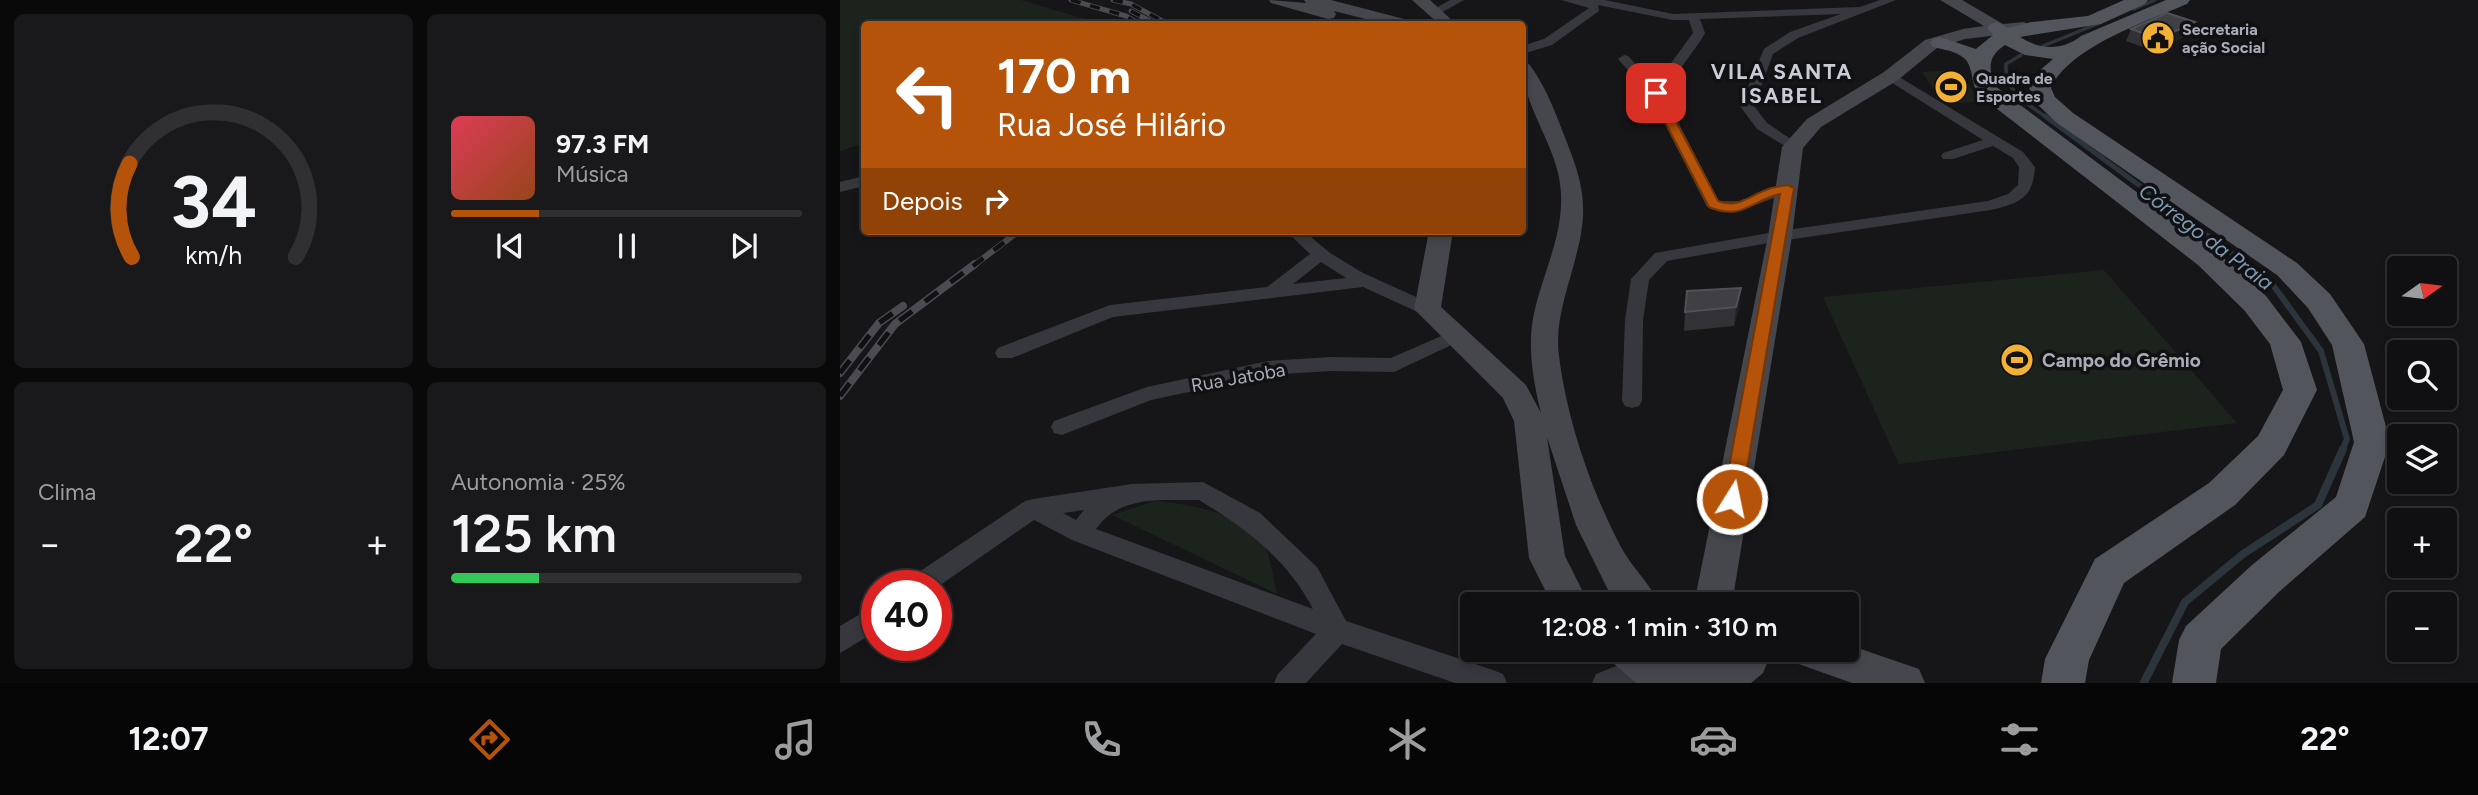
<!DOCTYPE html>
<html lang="pt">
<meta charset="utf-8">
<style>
body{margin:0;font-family:Figtree,sans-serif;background:#19191b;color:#f1f3f6;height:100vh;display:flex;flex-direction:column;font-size:26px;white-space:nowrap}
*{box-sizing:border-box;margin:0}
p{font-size:23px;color:#9c9d9f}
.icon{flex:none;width:38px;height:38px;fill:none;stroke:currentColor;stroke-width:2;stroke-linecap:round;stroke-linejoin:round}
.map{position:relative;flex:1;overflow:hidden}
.sheet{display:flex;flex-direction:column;gap:14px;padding:14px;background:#09090a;width:840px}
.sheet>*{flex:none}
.banner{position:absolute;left:21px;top:21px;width:665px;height:214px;border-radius:7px;box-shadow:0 4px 10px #0003,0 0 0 2px #303032;background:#b45309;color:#fff;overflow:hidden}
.needle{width:46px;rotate:76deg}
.controls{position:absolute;left:1547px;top:256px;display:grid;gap:14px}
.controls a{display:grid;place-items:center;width:70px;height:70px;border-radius:7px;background:#101012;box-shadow:0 4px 10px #0003,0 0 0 2px #303032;font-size:35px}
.speed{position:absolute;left:21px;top:570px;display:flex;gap:14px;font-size:35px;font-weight:700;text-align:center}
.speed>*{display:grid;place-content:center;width:91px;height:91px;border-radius:50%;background:#101012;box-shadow:0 4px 10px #0003,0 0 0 2px #303032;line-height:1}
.speed .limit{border:10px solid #d22;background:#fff;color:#111}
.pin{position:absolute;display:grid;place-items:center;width:60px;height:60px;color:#fff;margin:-30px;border-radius:14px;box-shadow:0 4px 10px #0006}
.me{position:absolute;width:77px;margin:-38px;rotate:10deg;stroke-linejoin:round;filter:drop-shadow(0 0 5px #0008)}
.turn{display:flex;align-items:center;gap:24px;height:147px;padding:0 21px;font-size:32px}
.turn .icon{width:91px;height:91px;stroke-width:2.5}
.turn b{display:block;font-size:49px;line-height:60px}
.then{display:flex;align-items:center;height:66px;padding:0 21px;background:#0003;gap:14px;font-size:26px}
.big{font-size:52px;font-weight:600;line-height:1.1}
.sheet .widget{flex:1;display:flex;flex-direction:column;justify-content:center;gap:10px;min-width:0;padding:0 24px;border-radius:10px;background:#19191b}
.sheet .dial{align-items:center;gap:0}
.dial svg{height:182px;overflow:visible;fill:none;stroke:#303032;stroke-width:7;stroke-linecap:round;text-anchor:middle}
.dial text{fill:#f1f3f6;stroke:none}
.song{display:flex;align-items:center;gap:21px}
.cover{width:84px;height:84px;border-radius:10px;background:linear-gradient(135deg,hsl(350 70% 55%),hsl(20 70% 35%))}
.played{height:7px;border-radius:4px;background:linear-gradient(90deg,#b45309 25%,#303032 25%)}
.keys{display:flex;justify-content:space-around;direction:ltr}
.heat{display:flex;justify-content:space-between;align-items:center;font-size:38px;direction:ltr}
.charge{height:10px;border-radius:5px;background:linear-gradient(90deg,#34c759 25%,#303032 0)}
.sheet .tiles{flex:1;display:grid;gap:14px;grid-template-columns:repeat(2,1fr)}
.trip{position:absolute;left:620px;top:592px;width:399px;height:70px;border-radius:7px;background:#101012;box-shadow:0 4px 10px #0003,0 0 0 2px #303032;font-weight:600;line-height:70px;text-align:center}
.menu{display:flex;height:112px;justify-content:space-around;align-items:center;background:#060607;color:#9c9d9f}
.menu .icon{width:49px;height:49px}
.menu .current{color:#b45309}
.menu b{font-size:32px;color:#f1f3f6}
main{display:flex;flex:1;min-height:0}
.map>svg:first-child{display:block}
</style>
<main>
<section class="sheet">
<div class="tiles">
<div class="widget dial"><svg viewBox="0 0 100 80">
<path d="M14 69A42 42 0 1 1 86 69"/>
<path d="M14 69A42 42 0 0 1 13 28" stroke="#b45309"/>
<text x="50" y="56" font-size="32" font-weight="700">34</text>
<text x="50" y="72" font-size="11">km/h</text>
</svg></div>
<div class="widget">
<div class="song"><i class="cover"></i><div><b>97.3 FM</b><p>Música</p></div></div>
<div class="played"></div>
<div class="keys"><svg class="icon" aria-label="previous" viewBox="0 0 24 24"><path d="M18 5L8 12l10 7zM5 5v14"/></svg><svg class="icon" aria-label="pause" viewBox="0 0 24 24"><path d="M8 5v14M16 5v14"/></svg><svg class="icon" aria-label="next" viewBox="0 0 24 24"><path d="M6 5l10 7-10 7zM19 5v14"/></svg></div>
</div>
<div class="widget"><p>Clima</p>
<div class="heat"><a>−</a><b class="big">22°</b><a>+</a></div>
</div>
<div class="widget"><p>Autonomia · 25%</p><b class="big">125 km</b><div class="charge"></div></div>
</div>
</section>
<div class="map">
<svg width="1638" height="683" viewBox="0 0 1638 683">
<rect width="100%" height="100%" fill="#161618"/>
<path fill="#1c231d" d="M0,0H181L262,24H24V143L0,151Z
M1117,70L1142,103L1102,102L1082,72Z
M1264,270L1397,423L1059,464L983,297Z
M315,501C352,505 395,511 422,541C429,549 434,582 437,594L272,515Z"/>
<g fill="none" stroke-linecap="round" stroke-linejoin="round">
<path stroke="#2c353c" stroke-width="3.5" d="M1294,9L1315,0
M1203,46L1262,22
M1181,55L1166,64C1164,92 1187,103 1207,118"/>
<path stroke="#2c353c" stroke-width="5" d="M1205,116L1409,266"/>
<path stroke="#2c353c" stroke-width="6" d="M1407,264L1430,281L1481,351L1507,439L1502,451"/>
<path stroke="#2c353c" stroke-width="8" d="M1304,682L1345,602L1403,554L1478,505L1503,449"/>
<path fill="#37383d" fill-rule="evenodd" d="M610,0H624L599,14L589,12Z
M721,0H765L833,14L1020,7L1040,0H1056L958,38L933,54L914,106L927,123L958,144L960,147L958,150L953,151L917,129L900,106L924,49L950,32L1001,14L860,19L865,33L861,40L823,93L879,201H899L948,183L956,188L953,191L902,210L883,212L867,207L810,95L778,59L784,55L788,56L815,85L853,33L849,20H833L758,5L759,11L712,45L682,54V46L704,39L749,8Z
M515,19L521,22L519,24H508Z
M1051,72L1183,152L1195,167C1193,198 1180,203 1151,210L940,241L827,261L809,280L803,320L802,401L799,406L792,408L785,406L782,401L785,320L791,279L815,253L940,231L1148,201L1168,194L1178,185L1179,167L1173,158L1153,146L1113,159H1103L1101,156L1103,153L1143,140L1046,79V73Z
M24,176V186L0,192V182Z
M446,231H464L490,253L523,273L594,305L596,309L587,315L580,313L523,287L273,317L172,358H158L155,353L158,348L270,305L427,287L470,254ZM481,262L506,278L453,284Z
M615,330L622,332L625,336L622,340L554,372L491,371L428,375L311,400L222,435L214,433L211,427L214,421L307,387L428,361L491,357L551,358Z
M363,482L420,513L477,567L506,621L653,670L663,674L667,683H615L502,644L466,683H434L438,674L476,634L232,540L194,520L96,588L66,586L70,578L185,501L193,499L292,484ZM359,500C407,529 447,559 473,609L256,529C281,494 321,501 359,500ZM244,510L236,520L223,513Z
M37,604V631L0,653V626Z
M809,653L819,657L823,666L819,675L799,683H752L756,674Z"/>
<path fill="#45474d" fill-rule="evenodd" d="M429,0L466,3L464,0H491L568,20L570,24H545L494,11L496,14L494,18L488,19L431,3Z
M572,0H590L616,24H599Z
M1100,0H1122L1163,24L1184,22L1192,27L1184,32L1125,39L1097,48L1058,80L981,127L963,148L952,236L892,604H854L928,236L942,147L967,119L1044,72L1085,40L1123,29L1144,26Z
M682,63L689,64C704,84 713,106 722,130C741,177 750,202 737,252C729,286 714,321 719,356C727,420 751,490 781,547C792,568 810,583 819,604H777L772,598L736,525L707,437L725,556L749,604H712L689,558L674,421L663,398L574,309L589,231H613L601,307L686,385L701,413C693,380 687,347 694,313C703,273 723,236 721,194C720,148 682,108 682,63Z
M1006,644L1079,669L1085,683H1012L953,662L948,649H1006Z
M767,649H858C868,657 883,658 893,649H933L923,673L911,683H796L772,662Z"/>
<path fill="#53555c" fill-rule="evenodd" d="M1284,0H1308L1305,4L1261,24L1180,37C1200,50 1222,51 1241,36L1326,0H1350L1347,4C1308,21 1229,47 1211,88L1215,97L1233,113L1457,263L1490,294L1524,344L1550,442L1525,517L1440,591L1381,649L1376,683H1332L1339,640L1346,626L1412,565L1496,497L1514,442L1492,345L1468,308L1437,275L1217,123L1198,105L1189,88L1199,71L1213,59L1185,55L1165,45C1148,56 1148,68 1155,86L1378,253L1426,296L1461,342L1477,390L1444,455L1395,505L1284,583L1249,660L1245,683H1201L1205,659L1255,559L1369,483L1418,436L1443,390L1430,344L1404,310L1358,265L1138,94C1132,84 1133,75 1129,65C1124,52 1105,50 1093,47L1090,43L1093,39L1100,37L1136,49L1153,35L1147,28L1150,24L1157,22L1168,28L1191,22L1248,16Z"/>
<defs>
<path id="rail-far2" d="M231,0L286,16L299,24
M273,0L291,4L328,24
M291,11L316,24"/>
<path id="rail-far1" d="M133,266L179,231"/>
<path id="rail" d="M0,373L39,323L63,306
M0,396L55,324L135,264"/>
</defs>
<use href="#rail-far2" stroke="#4a4c52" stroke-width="5"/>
<use href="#rail-far1" stroke="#4a4c52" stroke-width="6"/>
<use href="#rail" stroke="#4a4c52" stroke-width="8"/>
<use href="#rail-far2" stroke="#111113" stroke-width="3.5" stroke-dasharray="10" stroke-linecap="butt"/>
<use href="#rail-far1" stroke="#111113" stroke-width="4.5" stroke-dasharray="13" stroke-linecap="butt"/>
<use href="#rail" stroke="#111113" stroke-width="5" stroke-dasharray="16" stroke-linecap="butt"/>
</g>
<path fill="#323236" d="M1355,22L1350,34L1314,51L1286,41L1291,29Z
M901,288L899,307L894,326L844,331L845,312Z"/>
<path fill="#212124" d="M1355,22L1350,34L1314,51L1319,39Z
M901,288L899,307L894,326L896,307Z"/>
<path fill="#3f3f44" stroke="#4f5156" stroke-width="2" d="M1327,13L1355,22L1319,39L1291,29Z
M901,288L896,307L845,312L847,291Z"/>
<path fill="#b45309" stroke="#753606" stroke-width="2" d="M816,90L821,93L878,201C897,209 909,196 926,190C932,187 940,186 948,185L954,188L902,499L899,504L892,506L886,504L883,499L940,194C910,201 902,221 869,207L810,93Z"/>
<defs>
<symbol id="civic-disc" viewBox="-11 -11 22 22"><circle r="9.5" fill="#f2b134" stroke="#111113"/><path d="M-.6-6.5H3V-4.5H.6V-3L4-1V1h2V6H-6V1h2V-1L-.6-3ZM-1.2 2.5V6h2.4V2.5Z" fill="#111"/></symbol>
<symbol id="stadium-disc" viewBox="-11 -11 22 22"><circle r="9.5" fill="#f2b134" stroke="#111113"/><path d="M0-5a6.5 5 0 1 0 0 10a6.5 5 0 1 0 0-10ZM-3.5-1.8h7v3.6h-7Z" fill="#111"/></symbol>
</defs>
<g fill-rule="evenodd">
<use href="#civic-disc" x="1299" y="19" width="38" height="38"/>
<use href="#stadium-disc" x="1092" y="68" width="38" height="38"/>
<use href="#stadium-disc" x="1158" y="341" width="38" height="38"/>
</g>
<g text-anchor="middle" stroke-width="7" stroke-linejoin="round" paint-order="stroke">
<g font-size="16" font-weight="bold" fill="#a8adb8" stroke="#111113" text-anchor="start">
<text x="1342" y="35">Secretaria<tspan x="1342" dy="18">ação Social</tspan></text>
<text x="1136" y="84">Quadra de<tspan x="1136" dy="18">Esportes</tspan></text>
</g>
<g font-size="19" font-weight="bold" fill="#a8adb8" stroke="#111113" text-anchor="start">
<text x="1202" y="367">Campo do Grêmio</text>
</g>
<g font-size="19" fill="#a8adb8" stroke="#111113">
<text transform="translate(398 377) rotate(-10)" y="7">Rua Jatoba</text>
</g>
<g font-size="21" font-weight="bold" letter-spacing="2" fill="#c9ccd4" stroke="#111113">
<text x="942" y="79">VILA SANTA<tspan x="942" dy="24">ISABEL</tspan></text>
</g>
<g font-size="21" font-style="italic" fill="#7f9bb3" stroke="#111113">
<text transform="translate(1366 237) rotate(37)" y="7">Córrego da Praia</text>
</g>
</g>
</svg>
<div class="controls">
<a><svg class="needle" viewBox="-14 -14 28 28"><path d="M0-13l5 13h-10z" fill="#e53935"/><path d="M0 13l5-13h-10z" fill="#9c9d9f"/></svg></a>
<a><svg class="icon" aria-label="search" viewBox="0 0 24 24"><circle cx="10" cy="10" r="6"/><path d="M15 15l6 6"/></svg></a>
<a><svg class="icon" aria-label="layers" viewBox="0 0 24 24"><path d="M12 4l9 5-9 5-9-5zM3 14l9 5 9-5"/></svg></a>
<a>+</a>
<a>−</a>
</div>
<div class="speed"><div class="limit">40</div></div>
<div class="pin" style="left:816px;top:93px;background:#d93025"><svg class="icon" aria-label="arrive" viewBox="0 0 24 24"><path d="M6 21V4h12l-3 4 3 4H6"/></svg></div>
<svg class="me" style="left:892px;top:499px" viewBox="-20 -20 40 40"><circle r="17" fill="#b45309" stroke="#fff" stroke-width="3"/><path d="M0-11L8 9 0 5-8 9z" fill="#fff"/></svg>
<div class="trip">12:08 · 1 min · 310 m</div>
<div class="banner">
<div class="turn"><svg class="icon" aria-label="left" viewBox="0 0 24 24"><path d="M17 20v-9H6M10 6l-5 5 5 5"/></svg><div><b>170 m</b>Rua José Hilário</div></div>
<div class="then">Depois<svg class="icon" aria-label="right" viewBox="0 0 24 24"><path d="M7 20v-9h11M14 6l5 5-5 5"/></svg></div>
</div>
</div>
</main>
<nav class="menu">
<b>12:07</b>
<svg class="icon current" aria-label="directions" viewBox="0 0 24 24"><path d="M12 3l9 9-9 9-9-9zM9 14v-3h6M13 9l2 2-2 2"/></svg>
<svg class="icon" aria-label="music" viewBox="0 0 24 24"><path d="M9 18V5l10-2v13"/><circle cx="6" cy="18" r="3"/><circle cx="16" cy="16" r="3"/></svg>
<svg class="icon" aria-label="phone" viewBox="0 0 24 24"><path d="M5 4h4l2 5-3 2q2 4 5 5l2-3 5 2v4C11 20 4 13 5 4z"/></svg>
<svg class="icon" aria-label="climate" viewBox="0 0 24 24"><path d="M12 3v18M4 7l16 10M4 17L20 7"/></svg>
<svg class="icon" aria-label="car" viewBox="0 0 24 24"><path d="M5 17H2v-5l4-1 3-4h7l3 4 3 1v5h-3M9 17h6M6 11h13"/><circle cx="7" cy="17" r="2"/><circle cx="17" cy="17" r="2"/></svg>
<svg class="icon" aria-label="filters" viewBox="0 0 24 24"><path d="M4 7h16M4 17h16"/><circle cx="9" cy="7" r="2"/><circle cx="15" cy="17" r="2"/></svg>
<b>22°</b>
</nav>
